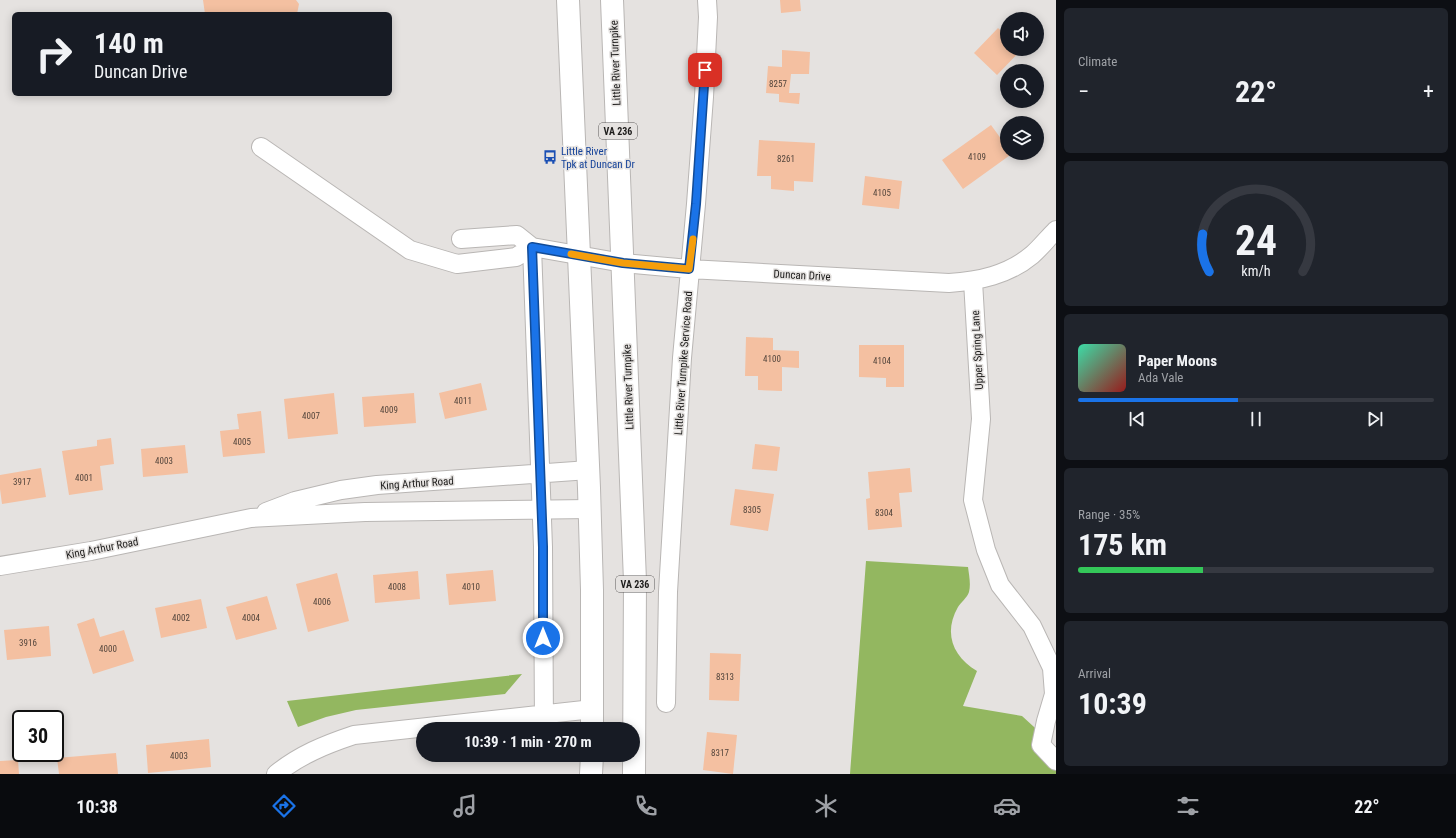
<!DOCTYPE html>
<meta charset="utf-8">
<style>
body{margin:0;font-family:"Roboto Condensed",sans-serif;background:#20242c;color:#f1f3f6;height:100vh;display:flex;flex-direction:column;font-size:15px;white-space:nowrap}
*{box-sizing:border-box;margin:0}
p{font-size:13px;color:#9ea1a6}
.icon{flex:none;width:22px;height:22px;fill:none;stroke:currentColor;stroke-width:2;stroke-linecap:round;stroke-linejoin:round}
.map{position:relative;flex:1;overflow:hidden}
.sheet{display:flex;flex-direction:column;gap:8px;padding:8px;background:#0d0f14;width:400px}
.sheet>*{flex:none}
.top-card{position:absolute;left:12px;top:12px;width:380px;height:84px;border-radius:6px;box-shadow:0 2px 10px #0003;background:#171b24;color:#f1f3f6;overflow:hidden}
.tools{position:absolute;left:1000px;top:12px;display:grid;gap:8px}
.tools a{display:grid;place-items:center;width:44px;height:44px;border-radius:50%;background:#171b24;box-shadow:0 2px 10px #0003;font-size:20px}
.speed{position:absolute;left:12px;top:710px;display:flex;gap:8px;font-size:20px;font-weight:700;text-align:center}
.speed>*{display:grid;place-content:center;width:52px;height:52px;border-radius:50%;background:#171b24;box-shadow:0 2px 10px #0003;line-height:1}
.speed .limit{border:2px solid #111;border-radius:6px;background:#fff;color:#111}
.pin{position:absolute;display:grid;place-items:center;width:34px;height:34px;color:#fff;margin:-17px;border-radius:8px;box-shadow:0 2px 6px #0006}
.me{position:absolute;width:44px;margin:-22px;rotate:0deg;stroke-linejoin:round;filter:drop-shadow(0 0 3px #0008)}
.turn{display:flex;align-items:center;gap:14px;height:84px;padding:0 16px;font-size:18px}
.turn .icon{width:52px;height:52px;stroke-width:2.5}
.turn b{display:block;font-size:28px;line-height:34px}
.big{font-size:30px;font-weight:700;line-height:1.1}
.sheet .card{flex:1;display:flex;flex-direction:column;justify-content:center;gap:6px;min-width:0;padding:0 14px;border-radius:6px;background:#20242c}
.sheet .dial{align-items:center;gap:0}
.dial svg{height:104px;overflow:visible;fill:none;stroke:#363941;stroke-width:7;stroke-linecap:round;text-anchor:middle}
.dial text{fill:#f1f3f6;stroke:none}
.song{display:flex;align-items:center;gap:12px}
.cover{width:48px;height:48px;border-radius:6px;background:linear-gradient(135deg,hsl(160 70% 55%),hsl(0 70% 35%))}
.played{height:4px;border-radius:2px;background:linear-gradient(90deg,#1a73e8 45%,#363941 45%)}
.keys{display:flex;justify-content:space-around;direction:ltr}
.heat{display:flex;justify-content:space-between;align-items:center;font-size:22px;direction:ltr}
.charge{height:6px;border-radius:3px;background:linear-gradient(90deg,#34c759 35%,#363941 0)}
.trip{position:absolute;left:416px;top:722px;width:224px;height:40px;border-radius:20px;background:#171b24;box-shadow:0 2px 10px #0003;font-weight:700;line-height:40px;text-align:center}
.dock{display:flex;height:64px;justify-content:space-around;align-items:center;background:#090b0e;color:#9ea1a6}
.dock .icon{width:28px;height:28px}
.dock .selected{color:#1a73e8}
.dock b{font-size:18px;color:#f1f3f6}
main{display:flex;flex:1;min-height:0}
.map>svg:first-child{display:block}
</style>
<main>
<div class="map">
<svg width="1056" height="774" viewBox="0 0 1056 774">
<rect width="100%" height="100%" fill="#e5e2e0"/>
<path fill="#93b760" d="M866,561L968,567C969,575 971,584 969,592C967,598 961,602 958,607C943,633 953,657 977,671L963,706L1022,716L1056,747V774H850Z
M522,674L505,694L356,710L326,717L298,727L287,701Z"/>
<path fill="#f4c0a1" d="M203,0H296L299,4L297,14H205Z
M780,0H800L801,11L781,13Z
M998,28L1007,36V49H1020L1021,50L997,75L974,53Z
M782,50L810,52L809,74H791L789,93H800L799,104L779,102V94L766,93L768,66L782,67Z
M991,125L1007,147V153H1013L963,189L942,160Z
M759,140L815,143L813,182L794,181V191L771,189V176H757Z
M865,176L902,181L899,209L862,205Z
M746,337L773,338V350L799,351V368L782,367V391L758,390V376H745Z
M859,345H904V387H886V378L859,377Z
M481,383L487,410L445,419L439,393Z
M334,393L338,434L288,439L284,399Z
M414,393L416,423L364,427L362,397Z
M261,411L265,453L223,457L220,431L239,429L237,414Z
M111,438L114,464L100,466L103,490L69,495L62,451L97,446V440Z
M755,444L780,447L777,471L752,469Z
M185,445L188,473L143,477L141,449Z
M41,468L46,497L2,504L0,489V475Z
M910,468L912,492L899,493L902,527L868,530L866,499L870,498L868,472Z
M735,489L774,494L768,531L730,525Z
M493,570L496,601L449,605L446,574Z
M418,571L420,599L375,603L373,575Z
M337,573L349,621L308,632L296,584Z
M267,596L277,629L236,640L226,607Z
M201,599L207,628L161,638L155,608Z
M94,618L100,637L124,630L134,661L93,674L77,624Z
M49,626L51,656L7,660L4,630Z
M710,653L741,654L739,701L709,700Z
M707,732L737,735L733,774L703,770Z
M209,739L211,767L148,773L146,745Z
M116,753L118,774H59L57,758Z
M18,760L19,774H0V761Z"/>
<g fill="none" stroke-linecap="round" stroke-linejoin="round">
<defs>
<path id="minor" d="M261,147L410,250L457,264L516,257L532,247
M461,239L517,235L532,247L623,263L689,269L949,283C979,281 1008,275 1032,255C1041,247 1048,238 1056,230
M532,247L543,547L544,729
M973,281L981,419L973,500L986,550L1000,585L1032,626L1052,668L1054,694L1046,721L1041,745L1056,761
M266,512L295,501L341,490L377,485L589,470
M0,566L91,551L251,518L365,512L590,509
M666,703L668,592L682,358L696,204L704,97L708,17L707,0
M276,774C300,755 324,745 354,735L593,709"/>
<path id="major" d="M568,0L589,488L592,590V729
M612,0L635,581L634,774
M591,774L592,755"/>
</defs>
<use href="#minor" stroke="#b9b6b4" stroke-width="20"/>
<use href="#major" stroke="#b9b6b4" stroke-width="24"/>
<use href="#minor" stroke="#fff" stroke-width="18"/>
<use href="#major" stroke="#fff" stroke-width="22"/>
</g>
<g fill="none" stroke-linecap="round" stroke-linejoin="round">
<defs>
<path id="route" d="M543,638V547L532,247L623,263L689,269L696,204L705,70"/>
</defs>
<use href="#route" stroke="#114b97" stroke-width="10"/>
<use href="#route" stroke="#1a73e8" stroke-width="7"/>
<path stroke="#f59e0b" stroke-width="7" d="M571,254L623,263L689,269L693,239"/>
</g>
<defs>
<symbol id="bus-bare" viewBox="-9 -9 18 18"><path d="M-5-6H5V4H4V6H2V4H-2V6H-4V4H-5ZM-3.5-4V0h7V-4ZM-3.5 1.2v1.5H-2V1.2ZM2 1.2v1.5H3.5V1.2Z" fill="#1a4fb4" stroke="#e5e2e0" stroke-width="2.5" paint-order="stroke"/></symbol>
</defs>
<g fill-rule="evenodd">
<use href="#bus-bare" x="540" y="147" width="20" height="20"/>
</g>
<g text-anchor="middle" stroke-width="3" stroke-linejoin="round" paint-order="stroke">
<g font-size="9" fill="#53453c">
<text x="778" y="87">8257</text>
<text x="977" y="160">4109</text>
<text x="786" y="162">8261</text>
<text x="882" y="196">4105</text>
<text x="772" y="362">4100</text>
<text x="882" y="364">4104</text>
<text x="463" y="404">4011</text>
<text x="389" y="413">4009</text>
<text x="311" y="419">4007</text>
<text x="242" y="445">4005</text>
<text x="164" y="464">4003</text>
<text x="84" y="481">4001</text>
<text x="22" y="485">3917</text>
<text x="752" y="513">8305</text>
<text x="884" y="516">8304</text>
<text x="397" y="590">4008</text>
<text x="471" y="590">4010</text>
<text x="322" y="605">4006</text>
<text x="181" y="621">4002</text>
<text x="251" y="621">4004</text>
<text x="28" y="646">3916</text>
<text x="108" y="652">4000</text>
<text x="725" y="680">8313</text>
<text x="720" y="756">8317</text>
<text x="179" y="759">4003</text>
</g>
<g fill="#e5e2e0" stroke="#595756" stroke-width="1">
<rect x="599" y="123" width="38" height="16" rx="3"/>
<rect x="616" y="576" width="38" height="16" rx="3"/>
</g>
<g font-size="10" font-weight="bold" fill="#1d1c1b">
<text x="618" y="135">VA 236</text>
<text x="635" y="588">VA 236</text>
</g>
<g font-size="11" fill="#1d1c1b" stroke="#e5e2e0">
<text transform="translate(615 63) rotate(-92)" y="4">Little River Turnpike</text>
<text transform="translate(802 275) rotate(3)" y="4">Duncan Drive</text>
<text transform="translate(977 350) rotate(-93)" y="4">Upper Spring Lane</text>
<text transform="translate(683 363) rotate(-86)" y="4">Little River Turnpike Service Road</text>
<text transform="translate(628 387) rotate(-92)" y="4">Little River Turnpike</text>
<text transform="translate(417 483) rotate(-4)" y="4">King Arthur Road</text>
<text transform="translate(102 548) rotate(-11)" y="4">King Arthur Road</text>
</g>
<g font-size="11" fill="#164399" stroke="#e5e2e0" text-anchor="start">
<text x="561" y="155">Little River<tspan x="561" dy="13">Tpk at Duncan Dr</tspan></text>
</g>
</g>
</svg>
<div class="tools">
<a><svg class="icon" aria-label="sound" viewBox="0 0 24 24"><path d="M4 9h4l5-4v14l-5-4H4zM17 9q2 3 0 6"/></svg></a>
<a><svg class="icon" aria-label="search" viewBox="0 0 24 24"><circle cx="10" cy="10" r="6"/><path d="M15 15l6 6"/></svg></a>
<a><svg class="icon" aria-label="layers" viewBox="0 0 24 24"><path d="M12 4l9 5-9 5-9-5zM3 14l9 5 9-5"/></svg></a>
</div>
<div class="speed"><div class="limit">30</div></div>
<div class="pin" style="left:705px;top:70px;background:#d93025"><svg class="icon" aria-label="arrive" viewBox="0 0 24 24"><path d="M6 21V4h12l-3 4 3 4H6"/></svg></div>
<svg class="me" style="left:543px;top:638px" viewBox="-20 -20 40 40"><circle r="17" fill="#1a73e8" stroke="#fff" stroke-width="3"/><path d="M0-11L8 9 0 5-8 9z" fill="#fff"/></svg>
<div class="trip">10:39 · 1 min · 270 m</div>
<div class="top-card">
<div class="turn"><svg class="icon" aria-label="right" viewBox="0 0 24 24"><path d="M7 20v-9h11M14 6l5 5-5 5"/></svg><div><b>140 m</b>Duncan Drive</div></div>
</div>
</div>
<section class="sheet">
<div class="card"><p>Climate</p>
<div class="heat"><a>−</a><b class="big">22°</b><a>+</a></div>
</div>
<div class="card dial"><svg viewBox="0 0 100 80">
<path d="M14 69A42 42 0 1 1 86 69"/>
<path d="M14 69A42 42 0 0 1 9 40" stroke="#1a73e8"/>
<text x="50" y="56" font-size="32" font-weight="700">24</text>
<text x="50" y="72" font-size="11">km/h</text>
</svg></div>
<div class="card">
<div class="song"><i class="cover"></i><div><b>Paper Moons</b><p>Ada Vale</p></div></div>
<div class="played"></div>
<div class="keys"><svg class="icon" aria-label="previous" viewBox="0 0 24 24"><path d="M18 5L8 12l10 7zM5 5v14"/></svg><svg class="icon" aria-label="pause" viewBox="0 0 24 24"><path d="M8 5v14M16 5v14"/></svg><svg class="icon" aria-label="next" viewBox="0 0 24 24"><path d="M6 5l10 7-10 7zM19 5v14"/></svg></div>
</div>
<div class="card"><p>Range · 35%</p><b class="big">175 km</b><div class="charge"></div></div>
<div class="card"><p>Arrival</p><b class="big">10:39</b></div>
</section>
</main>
<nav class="dock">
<b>10:38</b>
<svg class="icon selected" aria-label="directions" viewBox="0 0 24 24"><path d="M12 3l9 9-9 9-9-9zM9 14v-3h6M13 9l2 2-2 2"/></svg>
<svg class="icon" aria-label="music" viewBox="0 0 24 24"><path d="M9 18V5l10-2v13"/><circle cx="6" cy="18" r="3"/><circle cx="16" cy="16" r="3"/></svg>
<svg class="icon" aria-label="phone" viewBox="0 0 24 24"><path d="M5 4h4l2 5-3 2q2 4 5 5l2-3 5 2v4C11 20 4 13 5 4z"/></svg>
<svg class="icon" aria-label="climate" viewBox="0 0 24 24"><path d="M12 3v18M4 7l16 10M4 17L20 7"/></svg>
<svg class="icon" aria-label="car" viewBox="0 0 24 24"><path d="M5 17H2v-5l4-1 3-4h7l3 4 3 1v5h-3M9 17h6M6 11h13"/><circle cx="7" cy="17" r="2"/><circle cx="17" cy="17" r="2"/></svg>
<svg class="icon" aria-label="filters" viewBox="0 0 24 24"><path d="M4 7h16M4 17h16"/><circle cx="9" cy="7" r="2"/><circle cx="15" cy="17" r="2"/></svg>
<b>22°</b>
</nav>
